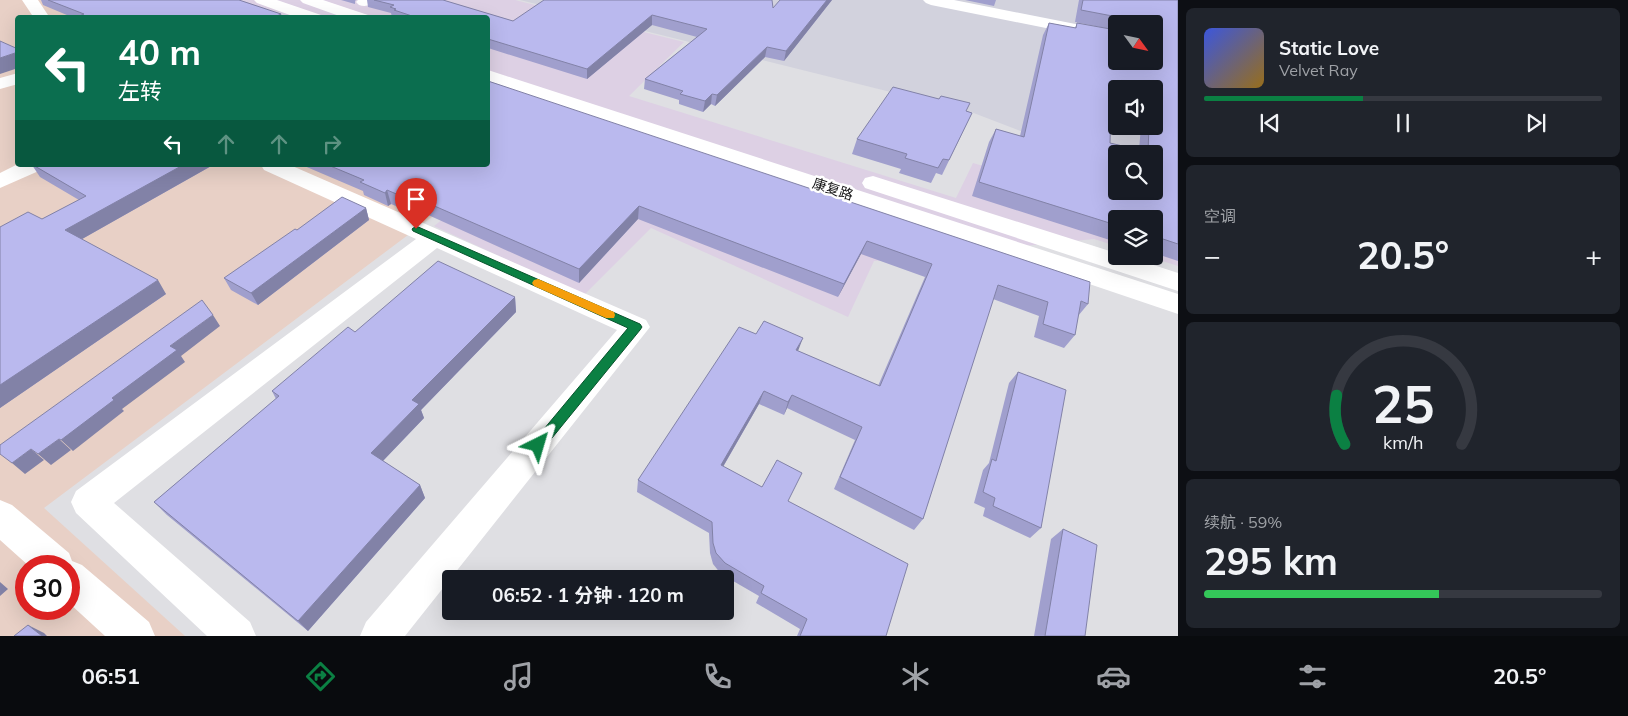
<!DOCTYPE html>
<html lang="zh">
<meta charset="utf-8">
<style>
body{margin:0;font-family:Mulish,"Noto Sans SC",sans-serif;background:#20242c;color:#f1f3f6;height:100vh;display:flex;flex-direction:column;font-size:19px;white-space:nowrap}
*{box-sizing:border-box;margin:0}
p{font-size:16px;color:#9ea1a6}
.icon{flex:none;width:28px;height:28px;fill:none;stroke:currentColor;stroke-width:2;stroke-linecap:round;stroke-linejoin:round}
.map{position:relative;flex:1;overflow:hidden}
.panel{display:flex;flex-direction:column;gap:8px;padding:8px;background:#0d0f14;width:450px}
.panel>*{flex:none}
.hud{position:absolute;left:15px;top:15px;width:475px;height:152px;border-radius:5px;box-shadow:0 5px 20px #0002;background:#0b6e4f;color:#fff;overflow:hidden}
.needle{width:32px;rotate:123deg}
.buttons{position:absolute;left:1108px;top:15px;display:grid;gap:10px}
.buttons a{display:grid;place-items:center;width:55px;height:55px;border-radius:5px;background:#171b24;box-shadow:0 5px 20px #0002;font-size:25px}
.speed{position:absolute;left:15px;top:555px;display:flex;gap:10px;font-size:25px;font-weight:700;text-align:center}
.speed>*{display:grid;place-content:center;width:65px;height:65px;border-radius:50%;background:#171b24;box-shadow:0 5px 20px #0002;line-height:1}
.speed .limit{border:8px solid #d22;background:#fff;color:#111}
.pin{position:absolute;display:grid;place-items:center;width:42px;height:42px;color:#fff;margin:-51px -21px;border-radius:50% 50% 50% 0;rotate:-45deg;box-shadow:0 0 5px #0007}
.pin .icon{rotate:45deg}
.me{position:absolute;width:55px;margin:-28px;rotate:40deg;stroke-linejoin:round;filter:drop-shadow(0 0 4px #0008)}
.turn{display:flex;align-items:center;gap:18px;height:105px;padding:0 20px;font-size:22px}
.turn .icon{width:65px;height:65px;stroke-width:2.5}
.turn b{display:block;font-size:35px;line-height:42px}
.lanes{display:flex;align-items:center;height:48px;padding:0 20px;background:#0003;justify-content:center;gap:25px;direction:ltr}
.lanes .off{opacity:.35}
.big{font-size:38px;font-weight:700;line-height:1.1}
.panel .card{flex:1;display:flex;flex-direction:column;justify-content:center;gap:8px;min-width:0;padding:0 18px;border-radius:8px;background:#20242c}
.panel .dial{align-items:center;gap:0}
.dial svg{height:130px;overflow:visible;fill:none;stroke:#363941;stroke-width:7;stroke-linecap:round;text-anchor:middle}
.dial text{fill:#f1f3f6;stroke:none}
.song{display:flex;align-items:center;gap:15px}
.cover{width:60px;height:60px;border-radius:8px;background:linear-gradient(135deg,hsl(230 70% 55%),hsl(40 70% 35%))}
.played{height:5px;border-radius:2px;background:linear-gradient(90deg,#0b8043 40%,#363941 40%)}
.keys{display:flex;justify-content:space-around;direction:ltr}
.heat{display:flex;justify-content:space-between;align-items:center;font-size:28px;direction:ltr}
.charge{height:8px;border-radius:4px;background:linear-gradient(90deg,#34c759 59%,#363941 0)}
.trip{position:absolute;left:442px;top:570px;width:292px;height:50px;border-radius:5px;background:#171b24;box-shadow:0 5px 20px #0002;font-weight:700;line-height:50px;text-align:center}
.tab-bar{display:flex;height:80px;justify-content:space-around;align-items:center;background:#090b0e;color:#9ea1a6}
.tab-bar .icon{width:35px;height:35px}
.tab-bar .active{color:#0b8043}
.tab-bar b{font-size:22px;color:#f1f3f6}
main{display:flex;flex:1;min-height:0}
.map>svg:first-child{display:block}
</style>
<main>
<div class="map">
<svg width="1178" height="636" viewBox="0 0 1178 636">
<rect width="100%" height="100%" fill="#dfdfe3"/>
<path fill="#ddd0e4" d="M163,0H515L684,42L629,96L956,198L973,163L1178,222V266L1147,256H1154V219H1116V246L1094,239L874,261L848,317L651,228L584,295L434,226L550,135L488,110V18H260Z"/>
<path fill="#d2d2dd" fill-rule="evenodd" d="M520,0H1178L1154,154H1080L971,112ZM1116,24H1154V61H1116ZM1116,89H1154V126H1116Z"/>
<path fill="#e8d0c6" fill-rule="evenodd" d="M0,0H131L181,17L18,18V165H488L540,136L44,508L185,636H0ZM26,566H69V609H26Z"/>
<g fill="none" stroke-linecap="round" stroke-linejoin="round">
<path fill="#fff" fill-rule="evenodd" d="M22,0H38L50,18H34Z
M358,0H376C371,6 365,7 359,5L356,2Z
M923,0H954L1116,32V42L931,5L926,3Z
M18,73V84L0,89V78Z
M18,164L44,165L41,170L0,188V173Z
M261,165H290L646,320L650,327L405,636H360L366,622L617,330L437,248L114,503L250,622L256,636H207L76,513L71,502L76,491L416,239L264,170Z
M0,500L12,505L69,553L72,561L82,565L149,622L155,636H105L69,603V566H29L0,540Z"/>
<path fill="#fff" fill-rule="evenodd" d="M254,0H277L321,15L323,18H298L257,3Z
M300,0H323L368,15L370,18H345L303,3Z
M488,70L1178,294V314L488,81Z
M873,176L1116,253V256H1126L1178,273V291L865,188L862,183L865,178Z"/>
</g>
<path fill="#a09fcd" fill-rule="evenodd" d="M41,0H239L281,14L282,18H74L43,5Z
M341,0H356L355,1V4Z
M367,0H446L445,1L513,21L773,8L832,0L784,61L765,57L715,106L711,104L703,112L679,104V100L644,89L645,79L697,37L652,25L587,79L488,48V18H394L392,17L391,13L368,7Z
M965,0H996L994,6Z
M1079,0H1178V261L1154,253V219H1116V242L972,196L989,142L996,129L1020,136L1043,35L1049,23L1075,28L1077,23L1115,30L1075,22ZM1116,24H1154L1116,61ZM1116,89H1154V126H1141L1139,150L1110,143V118L1116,120Z
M488,81L1088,304L1078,316L1075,335L1064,348L1034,337L1039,316L993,299L923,519L914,530L834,489L855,440L787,408L784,415L759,404L723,467L788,501L886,636H797L800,629L756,603L759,596L721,574L713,564L710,553L709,533L637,492L638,480L756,334L798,351L878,386L925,277L861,254L838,297L638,219L579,283L426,214L423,217L391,204L388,206L364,195L363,191L302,165H488Z
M967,111L972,113L942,175L936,173L931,183L899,173L901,169L852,154L857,139Z
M32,165H213L82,239L166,294L0,408V227L42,219L79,200L40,177Z
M366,208L369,220L258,305L231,290L224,278L297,230Z
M515,297L516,312L421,410L424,418L383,461L420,485L425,498L308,631L167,515L154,502L276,399L272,391L355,332Z
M1018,372L1041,528L1030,538L983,516L985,508L974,503L983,470L989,463L1009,383Z
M1063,529L1085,636H1034L1051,539Z"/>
<path fill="#8282a7" d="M827,0H832L784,61L786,51Z
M281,14L282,18H273Z
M652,15V25L587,79V69Z
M767,47L765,57L715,106L717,95Z
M18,52V68L0,74V58Z
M712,94L711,104L703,112L705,101Z
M183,165H213L75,243L65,230Z
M387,190L391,204L388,206L385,193Z
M423,201L426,214L423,217L420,204Z
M639,206L638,219L579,283V269Z
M366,208L369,220L258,305L251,293Z
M867,241L861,254L838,297L844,284Z
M158,280L166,294L0,408V385Z
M515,297L516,312L421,410L424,418L377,467L371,453L412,400Z
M213,315L220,326L181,356L185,362L122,409L124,411L73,451L61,440L112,398L170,346Z
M803,338L798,351L796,350Z
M764,391L759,404L717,477L721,465Z
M792,395L787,408L784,415L788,402Z
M59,439L71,450L51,465L38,454Z
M31,449L44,460L25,474L12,463Z
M420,485L425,498L308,631L298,621Z
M0,582L8,589L0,596Z
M28,625L44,633L47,636H42Z"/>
<path fill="#bab9ee" stroke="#8282a7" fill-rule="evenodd" d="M48,0H239L281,14L273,18H75L84,14Z
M374,0H443L513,21L544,0H772L773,8L780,0H827L786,51L767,47L717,95L712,94L705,101L680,94L683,91L645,79L707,29L652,15L587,69L488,39V18H418L394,10L396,9L390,7L394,5Z
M1083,0H1178V244L1154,236V219H1116V225L979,182L996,129L1024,137L1049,23L1076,28L1077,23L1116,30V61H1154V24H1124L1123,18L1081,10ZM1116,89H1154V126H1149L1148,152L1110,143L1111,104L1116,105ZM1116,154H1154V191H1116Z
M0,41L18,49V52L0,58Z
M488,81L1090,282L1088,304L1081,301L1075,335L1043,324L1048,302L998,285L923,519L840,477L862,427L792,395L788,402L764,391L721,465L762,487L777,460L802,473L788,501L908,564L886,636H800L807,619L761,593L764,586L725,563L716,553L713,543L712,522L638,480L739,327L756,334L764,321L803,338L796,350L880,386L932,264L867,241L844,284L639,206L579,269L423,201L420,204L387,190L385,193L360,182L364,180L328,165H488Z
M893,87L939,99L941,96L970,103L966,111L972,113L949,160L943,159L938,168L905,158L907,154L857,139Z
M33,165H183L65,230L158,280L0,385V227L28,212L42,219L86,196Z
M342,197L366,208L251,293L224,278L295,229L297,230Z
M438,261L515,297L412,400L419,404L371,453L420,485L298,621L154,502L279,396L272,391L348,327L355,332Z
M202,300L213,315L170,346L177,350L112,398L114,400L61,440L59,439L38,454L31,449L12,463L0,454V445Z
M1018,372L1066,390L1041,528L993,506L995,498L983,492L992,459L996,461Z
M1063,529L1097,545L1085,636H1045Z
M28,625L42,636H14Z"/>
<path fill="#0b8043" stroke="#07532c" d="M416,226L640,324L642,327L640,330L543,449L538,450L534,449L532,445L534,441L628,328L413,231L412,229Z"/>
<path fill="#f59e0b" d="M538,279L614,312L615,315L614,318H606L534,286L532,283L534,280Z"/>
<g text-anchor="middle" stroke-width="5" stroke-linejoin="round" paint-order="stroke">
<g font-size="14" fill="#121213" stroke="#fff">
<text transform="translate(833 189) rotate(18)" y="5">康复路</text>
</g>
</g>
</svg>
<div class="buttons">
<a><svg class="needle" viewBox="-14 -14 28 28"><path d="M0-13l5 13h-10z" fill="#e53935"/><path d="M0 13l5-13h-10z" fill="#9ea1a6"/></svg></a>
<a><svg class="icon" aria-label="sound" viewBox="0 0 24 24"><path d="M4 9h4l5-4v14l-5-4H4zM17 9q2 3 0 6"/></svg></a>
<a><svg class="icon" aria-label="search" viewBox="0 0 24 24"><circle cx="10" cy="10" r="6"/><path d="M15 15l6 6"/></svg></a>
<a><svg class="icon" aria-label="layers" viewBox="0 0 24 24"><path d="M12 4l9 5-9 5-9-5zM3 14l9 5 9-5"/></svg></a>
</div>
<div class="speed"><div class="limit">30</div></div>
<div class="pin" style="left:416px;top:229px;background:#d93025"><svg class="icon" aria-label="arrive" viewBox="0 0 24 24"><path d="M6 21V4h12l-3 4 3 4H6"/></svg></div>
<svg class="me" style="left:538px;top:445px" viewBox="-20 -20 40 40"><path d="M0-17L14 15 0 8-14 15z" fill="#0b8043" stroke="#fff" stroke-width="4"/></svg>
<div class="trip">06:52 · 1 分钟 · 120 m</div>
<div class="hud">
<div class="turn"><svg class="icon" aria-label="left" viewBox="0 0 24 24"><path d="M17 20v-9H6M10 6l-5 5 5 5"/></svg><div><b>40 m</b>左转</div></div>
<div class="lanes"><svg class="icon" aria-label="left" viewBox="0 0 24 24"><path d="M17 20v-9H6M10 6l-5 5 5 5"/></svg><svg class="icon off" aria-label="ahead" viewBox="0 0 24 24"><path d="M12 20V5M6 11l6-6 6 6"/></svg><svg class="icon off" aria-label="ahead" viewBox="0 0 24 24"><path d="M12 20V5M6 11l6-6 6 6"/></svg><svg class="icon off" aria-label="right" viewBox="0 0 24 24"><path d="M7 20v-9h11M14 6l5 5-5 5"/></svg></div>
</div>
</div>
<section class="panel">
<div class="card">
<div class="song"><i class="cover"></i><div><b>Static Love</b><p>Velvet Ray</p></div></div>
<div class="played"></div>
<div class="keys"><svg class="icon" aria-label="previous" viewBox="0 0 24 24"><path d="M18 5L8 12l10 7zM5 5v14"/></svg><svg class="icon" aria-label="pause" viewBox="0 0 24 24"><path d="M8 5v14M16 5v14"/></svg><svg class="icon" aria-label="next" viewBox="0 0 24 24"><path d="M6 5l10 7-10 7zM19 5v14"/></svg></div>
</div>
<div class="card"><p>空调</p>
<div class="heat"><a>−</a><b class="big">20.5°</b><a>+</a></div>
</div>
<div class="card dial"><svg viewBox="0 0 100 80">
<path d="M14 69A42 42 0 1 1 86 69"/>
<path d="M14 69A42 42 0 0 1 9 39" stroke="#0b8043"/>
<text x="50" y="56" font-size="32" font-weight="700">25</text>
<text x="50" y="72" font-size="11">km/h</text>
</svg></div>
<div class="card"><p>续航 · 59%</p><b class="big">295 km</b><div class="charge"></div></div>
</section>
</main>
<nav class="tab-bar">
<b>06:51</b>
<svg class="icon active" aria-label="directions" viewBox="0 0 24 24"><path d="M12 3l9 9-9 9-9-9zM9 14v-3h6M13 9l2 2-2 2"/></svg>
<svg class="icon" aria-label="music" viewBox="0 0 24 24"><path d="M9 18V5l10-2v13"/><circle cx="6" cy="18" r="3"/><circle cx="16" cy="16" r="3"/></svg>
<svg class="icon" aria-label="phone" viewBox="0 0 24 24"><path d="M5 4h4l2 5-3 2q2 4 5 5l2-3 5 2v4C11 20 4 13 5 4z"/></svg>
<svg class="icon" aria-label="climate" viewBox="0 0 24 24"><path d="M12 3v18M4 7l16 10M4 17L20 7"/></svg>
<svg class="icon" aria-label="car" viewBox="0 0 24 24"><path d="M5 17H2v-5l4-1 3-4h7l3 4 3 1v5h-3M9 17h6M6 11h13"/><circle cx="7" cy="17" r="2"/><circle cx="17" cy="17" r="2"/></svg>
<svg class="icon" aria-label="filters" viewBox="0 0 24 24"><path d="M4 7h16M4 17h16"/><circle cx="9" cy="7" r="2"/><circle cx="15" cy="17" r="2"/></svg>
<b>20.5°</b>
</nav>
